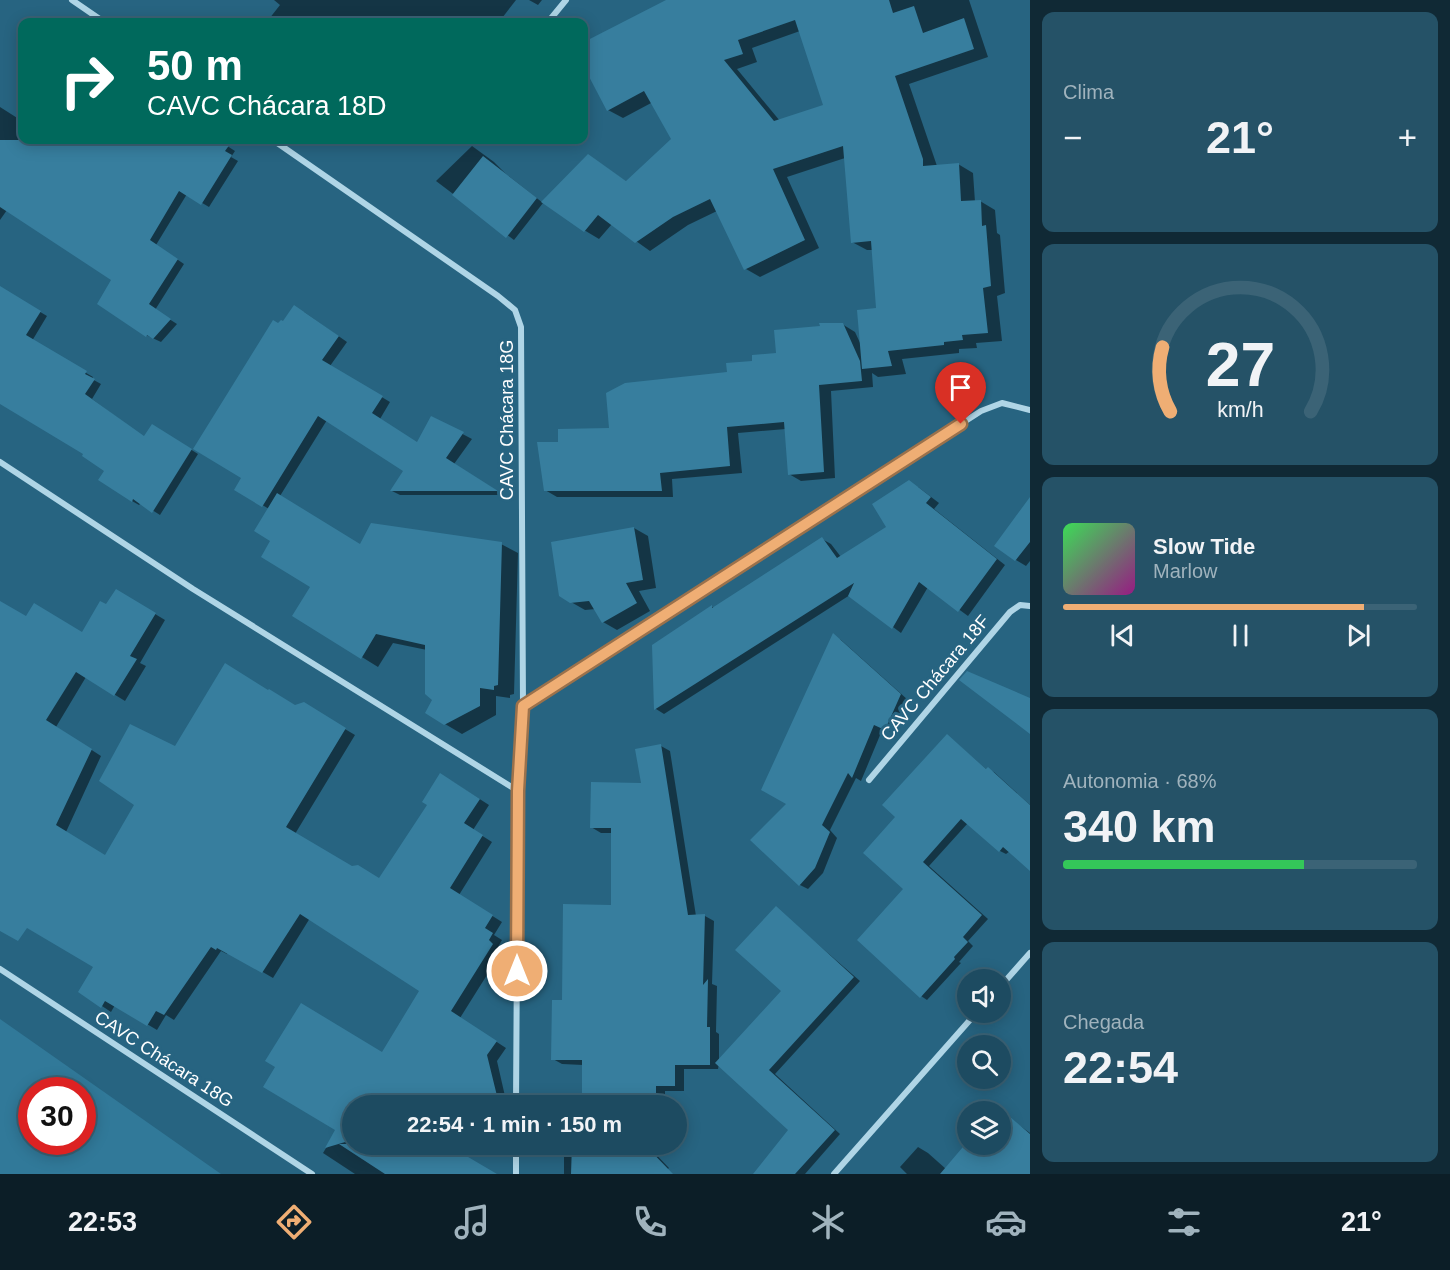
<!DOCTYPE html>
<html lang="pt">
<meta charset="utf-8">
<style>
body{margin:0;font-family:Helvetica,sans-serif;background:#255267;color:#f1f3f6;height:100vh;display:flex;flex-direction:column;font-size:22px;white-space:nowrap}
*{box-sizing:border-box;margin:0}
p{font-size:20px;color:#a0b3bd}
.icon{flex:none;width:33px;height:33px;fill:none;stroke:currentColor;stroke-width:2;stroke-linecap:round;stroke-linejoin:round}
.map{position:relative;flex:1;overflow:hidden}
.panel{display:flex;flex-direction:column;gap:12px;padding:12px;background:#102935;width:420px}
.panel>*{flex:none}
.hud{position:absolute;left:18px;top:18px;width:570px;height:126px;border-radius:12px;box-shadow:0 3px 15px #0003,0 0 0 2px #3b6376;background:#00695c;color:#fff;overflow:hidden}
.fabs{position:absolute;left:957px;top:969px;display:grid;gap:12px}
.fabs a{display:grid;place-items:center;width:54px;height:54px;border-radius:50%;background:#1d4b61;box-shadow:0 3px 15px #0003,0 0 0 2px #3b6376;font-size:30px}
.speed{position:absolute;left:18px;top:1077px;display:flex;gap:12px;font-size:30px;font-weight:700;text-align:center}
.speed>*{display:grid;place-content:center;width:78px;height:78px;border-radius:50%;background:#1d4b61;box-shadow:0 3px 15px #0003,0 0 0 2px #3b6376;line-height:1}
.speed .limit{border:9px solid #d22;background:#fff;color:#111}
.pin{position:absolute;display:grid;place-items:center;width:51px;height:51px;color:#fff;margin:-62px -26px;border-radius:50% 50% 50% 0;rotate:-45deg;box-shadow:0 0 6px #0007}
.pin .icon{rotate:45deg}
.me{position:absolute;width:66px;margin:-33px;rotate:0deg;stroke-linejoin:round;filter:drop-shadow(0 0 4px #0008)}
.turn{display:flex;align-items:center;gap:21px;height:126px;padding:0 30px;font-size:27px}
.turn .icon{width:78px;height:78px;stroke-width:2.5}
.turn b{display:block;font-size:42px;line-height:51px}
.big{font-size:45px;font-weight:700;line-height:1.1}
.panel .card{flex:1;display:flex;flex-direction:column;justify-content:center;gap:9px;min-width:0;padding:0 21px;border-radius:12px;background:#255267}
.panel .dial{align-items:center;gap:0}
.dial svg{height:156px;overflow:visible;fill:none;stroke:#3b6376;stroke-width:7;stroke-linecap:round;text-anchor:middle}
.dial text{fill:#f1f3f6;stroke:none}
.song{display:flex;align-items:center;gap:18px}
.cover{width:72px;height:72px;border-radius:9px;background:linear-gradient(135deg,hsl(130 70% 55%),hsl(310 70% 35%))}
.played{height:6px;border-radius:3px;background:linear-gradient(90deg,#efae74 85%,#3b6376 85%)}
.keys{display:flex;justify-content:space-around;direction:ltr}
.heat{display:flex;justify-content:space-between;align-items:center;font-size:33px;direction:ltr}
.charge{height:9px;border-radius:4px;background:linear-gradient(90deg,#34c759 68%,#3b6376 0)}
.trip{position:absolute;left:342px;top:1095px;width:345px;height:60px;border-radius:30px;background:#1d4b61;box-shadow:0 3px 15px #0003,0 0 0 2px #3b6376;font-weight:700;line-height:60px;text-align:center}
.tabs{display:flex;height:96px;justify-content:space-around;align-items:center;background:#0c1e27;color:#a0b3bd}
.tabs .icon{width:42px;height:42px}
.tabs .on{color:#efae74}
.tabs b{font-size:27px;color:#f1f3f6}
main{display:flex;flex:1;min-height:0}
.map>svg:first-child{display:block}
</style>
<main>
<div class="map">
<svg width="1030" height="1174" viewBox="0 0 1030 1174">
<rect width="100%" height="100%" fill="#276481"/>
<path fill="#317999" fill-rule="evenodd" d="M0,1019L221,1174H0ZM32,1090H82V1142H32Z"/>
<path fill="#0007" fill-rule="evenodd" d="M274,0H516L499,22H274L269,19L280,5Z
M529,0H542L538,5Z
M669,0H969L988,57L909,84L937,166L958,164L973,173L975,202L980,201L995,210L997,233L1000,235L1005,293L997,296L1002,341L976,343L977,348L959,349V353L902,359L906,374L878,377L872,373L873,387L831,391L835,478L801,481L789,474L786,429L738,433L742,473L672,479L673,497H557L545,490L559,443L611,429L754,362L777,354L842,324L855,332L861,345L878,310L873,250H867L852,242L845,158L787,177L819,248L760,277L746,269L717,211L688,225L650,251L612,224L599,239L584,230L588,155L627,182L673,139L653,102L623,118L608,110L584,64V54ZM800,31L825,106L780,121L737,69L757,62L752,48Z
M0,107L22,121V140H81L95,149L101,140H218L235,151L231,157L238,161L209,207L187,194L156,245L184,264L155,310L177,324L161,342L146,335L113,279L7,210L0,220Z
M472,146L494,162L506,174L543,203L514,240L436,181Z
M0,288L47,316L32,341L93,377L92,379L101,384L92,399L145,438L160,430L198,454L160,515L141,503L139,505L132,501L106,471L86,453L0,403Z
M304,312L347,342L330,366L390,402L380,419L418,444L432,418L472,439L454,464L503,495H400L392,491L405,470L327,420L280,496L361,546L501,544L518,553L514,694L510,695V698L496,696V715L462,734L445,724L434,699L427,650L393,643L378,667L294,615L312,586L272,541L269,509L236,489L243,478L279,325Z
M918,487L939,503L934,509L1005,565L968,616L928,587L901,633L850,595L664,714L656,709L654,645L712,607L715,608L822,539L831,544L841,557L888,528Z
M1030,501V561L1026,566L1016,560Z
M634,528L648,536L656,588L639,591L650,611L617,630L603,622L596,609L585,610L571,602Z
M117,591L165,620L140,663L146,666L125,701L86,677L56,727L101,756L66,832L105,857L176,748L303,704L355,735L295,834L352,867L380,880L450,780L489,805L473,830L492,842L459,895L502,922L494,935L502,940L498,947L502,951L460,1018L506,1048L497,1061L507,1105L352,1106V1144H475L485,1151H457L489,1174H355L323,1153L421,991L310,918L273,978L228,952L227,954L221,951L174,1020L166,1015L157,1030L115,1005L111,1012L102,1006L95,966L0,912V603L27,618L82,634L107,606Z
M833,636L841,640L908,700L893,733L883,728L861,781L856,778L830,830L837,838L823,873L808,889L800,885L752,840L788,804Z
M953,740L987,770L994,772L1030,805V869L1010,851L1006,854L1000,851L968,823L929,866L988,919L968,941L973,946L959,962L961,963L927,1000L921,996L905,889L898,817Z
M661,746L670,751L696,916H705L714,921L712,984L717,986L716,1032L719,1034V1062L783,991L776,908L860,981L775,1074L840,1134L805,1174H761L790,1129L719,1064L718,1069H684V1091H665V1106H583V1065L562,1064L553,1059L564,1002L613,907V833H601L591,827L643,784Z
M1009,1118L1030,1133V1174H907L900,1167L918,1147L928,1153L946,1169L968,1144H1000V1119L1006,1122Z
M552,1144H646L669,1168L662,1174H564V1151Z"/>
<path fill="#377e9e" fill-rule="evenodd" d="M666,0H889L893,13L914,6L923,33L964,18L974,49L895,76L923,159V166L959,163L961,201L981,200L982,226L986,225L991,286L983,288L988,333L962,335L963,340L944,342V345L888,351L892,366L862,369L857,310L876,308L871,241L851,243L843,146L773,169L805,240L744,270L710,199L673,217L635,243L598,215L584,232L541,202L588,154L626,181L671,139L644,91L607,111L584,67V42ZM795,20L823,105L774,121L724,60L743,54L738,40Z
M0,140H233L225,151L232,155L201,205L179,191L150,240L178,259L149,304L171,319L153,339L147,335L146,337L97,304L111,280L0,207Z
M483,156L537,198L506,238L452,195Z
M0,286L41,311L26,335L87,371L85,374L95,379L85,394L144,436L152,424L192,449L152,513L133,499L132,502L98,480L104,471L82,456L83,454L0,404Z
M294,305L339,336L322,360L383,396L372,413L417,442L431,416L464,432L446,458L498,491H390L403,471L318,416L262,507L234,490L241,478L193,449L273,320L278,323L281,320L283,321Z
M819,323H843L860,361L862,381L819,385L824,472L788,475L784,422L727,427L730,466L660,473L662,491H544L537,442H558V429L609,428L606,393L625,383L727,372L726,363L752,361V355L776,353L774,330L820,326Z
M909,480L931,497L926,503L997,559L958,612L919,582L892,629L848,596L854,583L654,710L652,645L712,605V608L822,537L837,558L886,527L872,504Z
M277,493L360,544L371,523L502,542L498,685L494,686V690L480,688V706L444,725L425,713L432,700L425,694V645L376,634L361,659L292,616L310,587L261,557L270,541L254,531Z
M1030,497V542L1015,561L994,546Z
M634,527L643,580L626,583L637,603L602,623L589,601L570,603L559,596L551,542Z
M116,589L156,613L130,656L137,659L114,696L76,672L46,720L92,749L56,825L105,855L134,805L99,781L130,724L175,746L225,663L268,690L269,689L295,705L304,702L346,728L286,827L352,866L358,865L379,878L427,805L422,802L440,773L480,799L464,823L483,835L450,888L493,915L485,928L493,933L489,940L493,944L451,1011L497,1041L487,1055L498,1100L478,1106H352V1140L325,1148L335,1130L263,1087L275,1067L265,1061L301,1003L382,1052L419,991L300,914L262,973L217,948L216,950L211,947L164,1015L156,1011L147,1026L105,1001L101,1008L78,992L93,967L27,928L18,941L0,931V601L26,616L34,603L82,632L100,601L106,604Z
M833,633L901,694L885,730L874,725L852,778L848,773L822,825L830,832L815,868L799,886L750,840L786,804L761,790Z
M967,671L1030,698V734L959,680Z
M947,734L986,769L988,767L1030,805V871L1003,847L999,852L961,819L923,862L982,915L963,937L968,942L954,957L955,959L920,998L857,940L903,889L863,853L895,817L882,805Z
M661,744L688,915L705,914L703,985L708,979L707,1027H710V1065H675V1086H656V1106H582V1060H551L552,1000H562L563,904L611,905V828H590L591,782L641,783L635,749Z
M776,906L854,977L769,1070L835,1130L795,1174H753L788,1130L715,1063L781,991L735,950Z
M1009,1116L1030,1134V1174H940L968,1141V1144H1000V1118L1005,1122Z
M339,1144H446L497,1174H385Z
M572,1144H644L673,1174H571Z"/>
<g fill="none" stroke-linecap="round" stroke-linejoin="round">
<path stroke="#afd5e6" stroke-width="6" d="M72,0L104,22
M548,22L566,0
M273,140L498,296L515,310L521,327L523,706L518,791L516,1106
M0,462L193,589L518,791
M523,706L981,411L1002,403L1030,410
M869,780L1010,612L1020,605L1030,606
M0,969L312,1174
M1000,987L1030,953
M516,1174V1144
M834,1174L977,1012"/>
</g>
<g fill="none" stroke-linecap="round" stroke-linejoin="round">
<defs>
<path id="route" d="M517,971L518,791L523,706L961,424"/>
</defs>
<use href="#route" stroke="#9b714b" stroke-width="15"/>
<use href="#route" stroke="#efae74" stroke-width="10"/>
</g>
<g text-anchor="middle" stroke-width="6" stroke-linejoin="round" paint-order="stroke">
<g font-size="18" fill="#fff" stroke="#276481">
<text transform="translate(507 420) rotate(-90)" y="6">CAVC Chácara 18G</text>
<text transform="translate(935 678) rotate(-50)" y="6">CAVC Chácara 18F</text>
<text transform="translate(164 1059) rotate(33)" y="6">CAVC Chácara 18G</text>
</g>
</g>
</svg>
<div class="fabs">
<a><svg class="icon" aria-label="sound" viewBox="0 0 24 24"><path d="M4 9h4l5-4v14l-5-4H4zM17 9q2 3 0 6"/></svg></a>
<a><svg class="icon" aria-label="search" viewBox="0 0 24 24"><circle cx="10" cy="10" r="6"/><path d="M15 15l6 6"/></svg></a>
<a><svg class="icon" aria-label="layers" viewBox="0 0 24 24"><path d="M12 4l9 5-9 5-9-5zM3 14l9 5 9-5"/></svg></a>
</div>
<div class="speed"><div class="limit">30</div></div>
<div class="pin" style="left:961px;top:424px;background:#d93025"><svg class="icon" aria-label="arrive" viewBox="0 0 24 24"><path d="M6 21V4h12l-3 4 3 4H6"/></svg></div>
<svg class="me" style="left:517px;top:971px" viewBox="-20 -20 40 40"><circle r="17" fill="#efae74" stroke="#fff" stroke-width="3"/><path d="M0-11L8 9 0 5-8 9z" fill="#fff"/></svg>
<div class="trip">22:54 · 1 min · 150 m</div>
<div class="hud">
<div class="turn"><svg class="icon" aria-label="right" viewBox="0 0 24 24"><path d="M7 20v-9h11M14 6l5 5-5 5"/></svg><div><b>50 m</b>CAVC Chácara 18D</div></div>
</div>
</div>
<section class="panel">
<div class="card"><p>Clima</p>
<div class="heat"><a>−</a><b class="big">21°</b><a>+</a></div>
</div>
<div class="card dial"><svg viewBox="0 0 100 80">
<path d="M14 69A42 42 0 1 1 86 69"/>
<path d="M14 69A42 42 0 0 1 10 36" stroke="#efae74"/>
<text x="50" y="56" font-size="32" font-weight="700">27</text>
<text x="50" y="72" font-size="11">km/h</text>
</svg></div>
<div class="card">
<div class="song"><i class="cover"></i><div><b>Slow Tide</b><p>Marlow</p></div></div>
<div class="played"></div>
<div class="keys"><svg class="icon" aria-label="previous" viewBox="0 0 24 24"><path d="M18 5L8 12l10 7zM5 5v14"/></svg><svg class="icon" aria-label="pause" viewBox="0 0 24 24"><path d="M8 5v14M16 5v14"/></svg><svg class="icon" aria-label="next" viewBox="0 0 24 24"><path d="M6 5l10 7-10 7zM19 5v14"/></svg></div>
</div>
<div class="card"><p>Autonomia · 68%</p><b class="big">340 km</b><div class="charge"></div></div>
<div class="card"><p>Chegada</p><b class="big">22:54</b></div>
</section>
</main>
<nav class="tabs">
<b>22:53</b>
<svg class="icon on" aria-label="directions" viewBox="0 0 24 24"><path d="M12 3l9 9-9 9-9-9zM9 14v-3h6M13 9l2 2-2 2"/></svg>
<svg class="icon" aria-label="music" viewBox="0 0 24 24"><path d="M9 18V5l10-2v13"/><circle cx="6" cy="18" r="3"/><circle cx="16" cy="16" r="3"/></svg>
<svg class="icon" aria-label="phone" viewBox="0 0 24 24"><path d="M5 4h4l2 5-3 2q2 4 5 5l2-3 5 2v4C11 20 4 13 5 4z"/></svg>
<svg class="icon" aria-label="climate" viewBox="0 0 24 24"><path d="M12 3v18M4 7l16 10M4 17L20 7"/></svg>
<svg class="icon" aria-label="car" viewBox="0 0 24 24"><path d="M5 17H2v-5l4-1 3-4h7l3 4 3 1v5h-3M9 17h6M6 11h13"/><circle cx="7" cy="17" r="2"/><circle cx="17" cy="17" r="2"/></svg>
<svg class="icon" aria-label="filters" viewBox="0 0 24 24"><path d="M4 7h16M4 17h16"/><circle cx="9" cy="7" r="2"/><circle cx="15" cy="17" r="2"/></svg>
<b>21°</b>
</nav>
